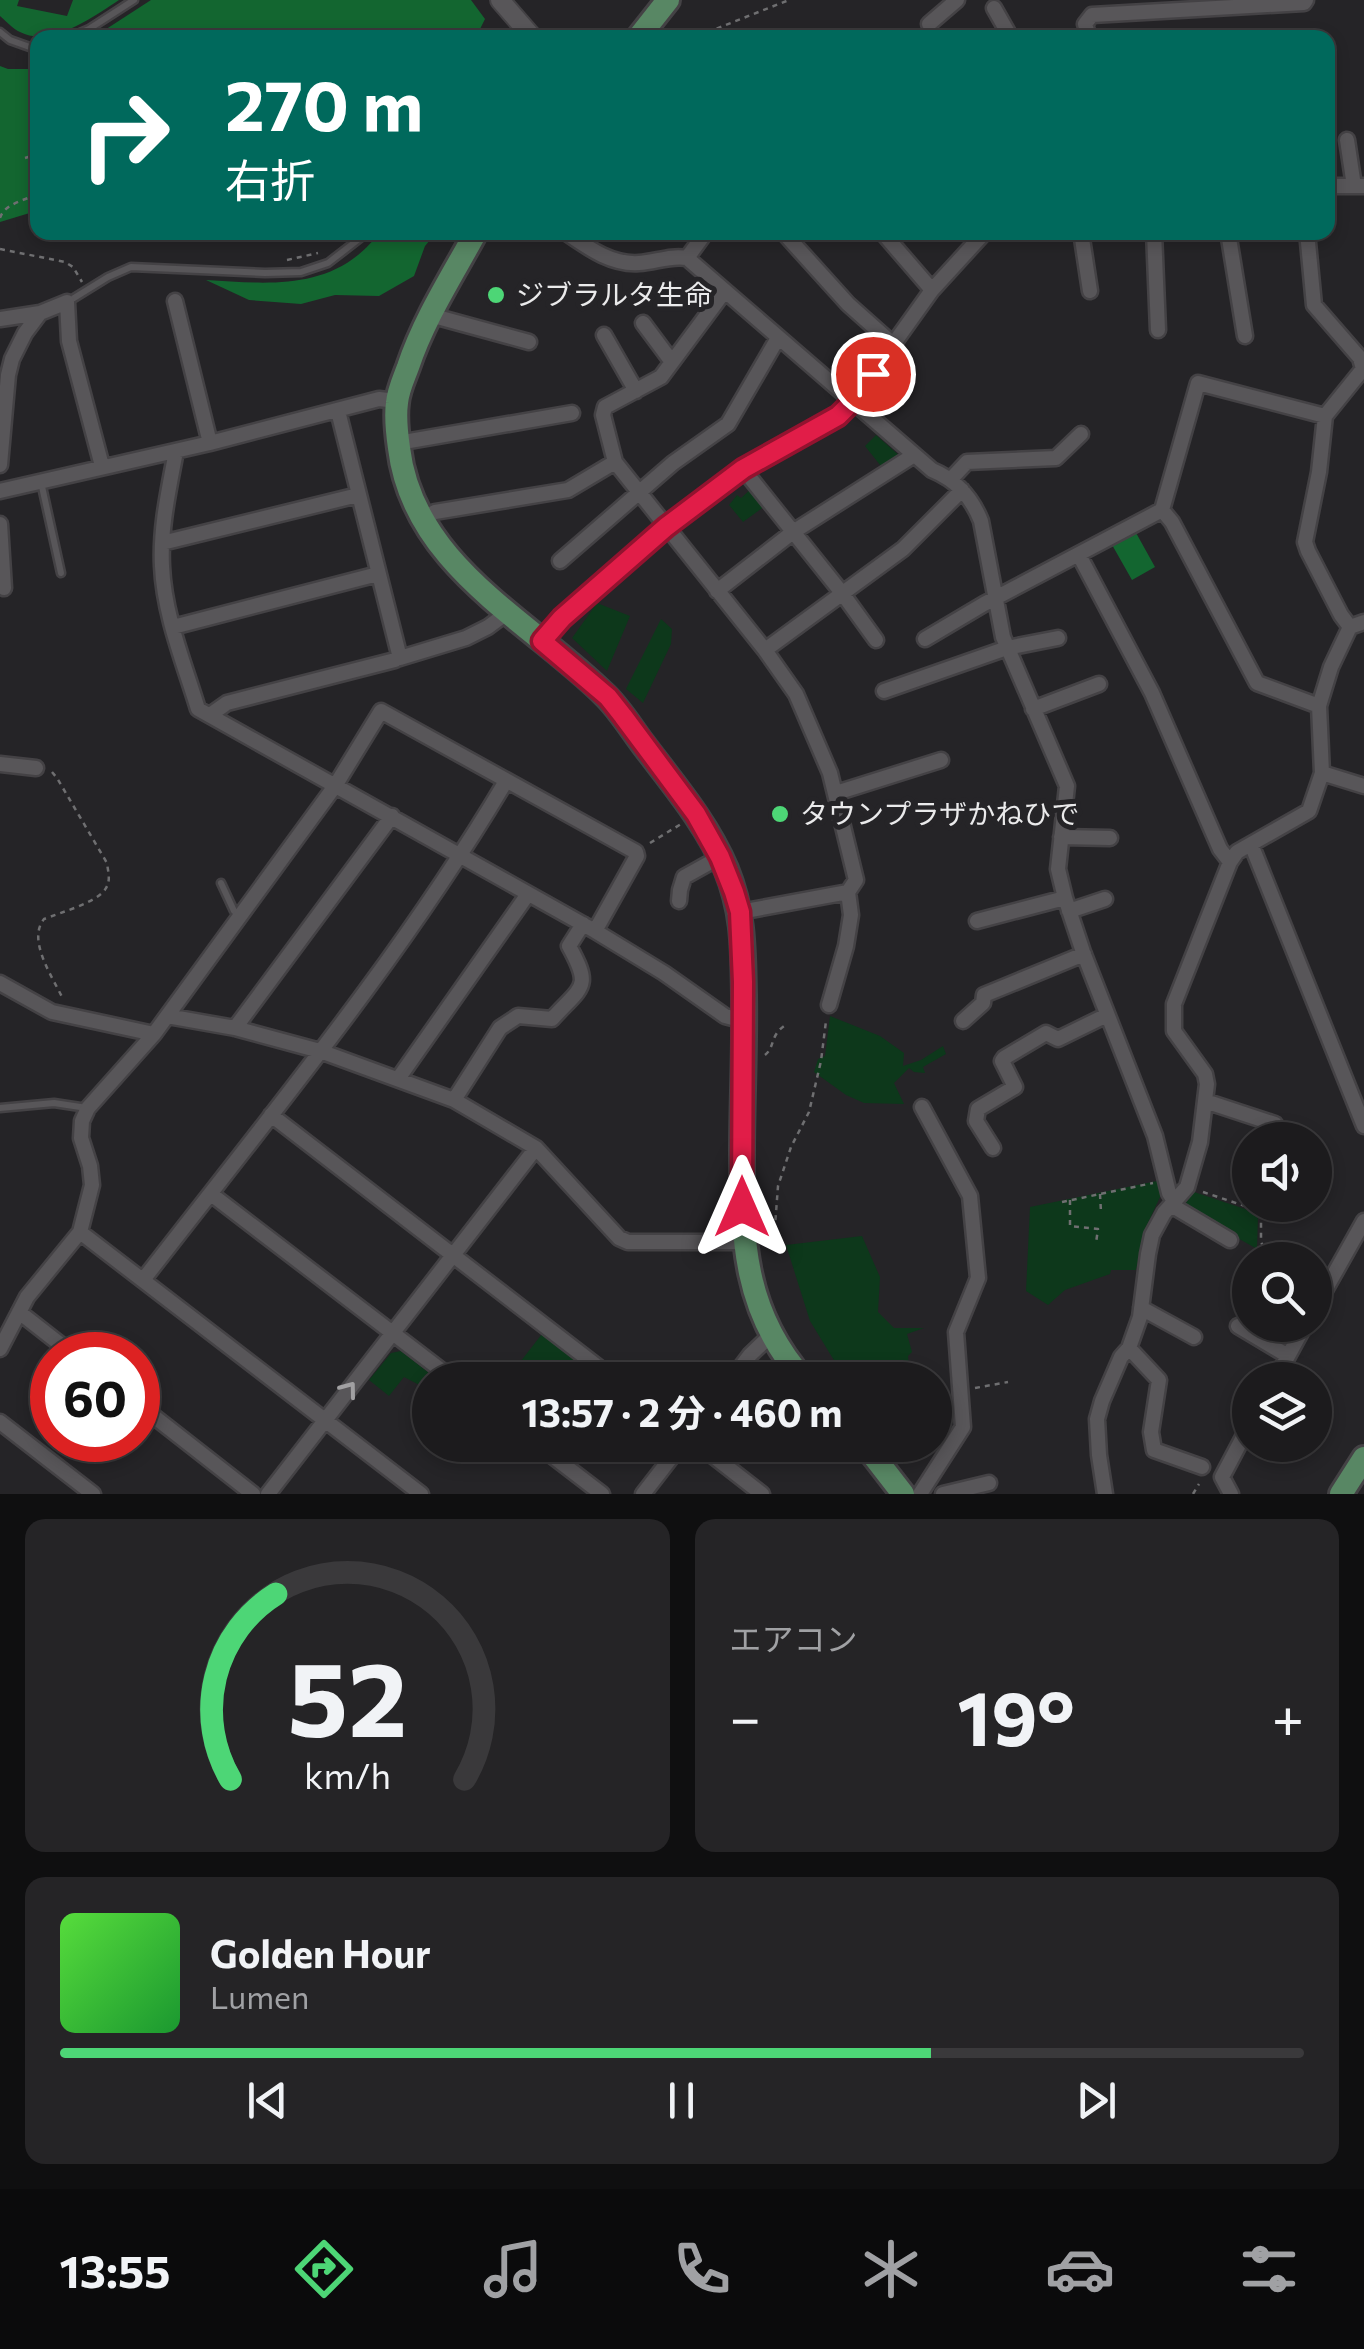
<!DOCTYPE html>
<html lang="ja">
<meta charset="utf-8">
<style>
body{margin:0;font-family:Commissioner,"Noto Sans JP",sans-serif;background:#252426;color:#f1f3f6;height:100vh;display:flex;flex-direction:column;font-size:38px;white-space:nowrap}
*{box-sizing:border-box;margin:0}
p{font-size:32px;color:#a0a1a4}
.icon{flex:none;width:55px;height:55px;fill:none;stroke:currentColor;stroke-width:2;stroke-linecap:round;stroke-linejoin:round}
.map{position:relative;height:1494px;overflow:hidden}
.side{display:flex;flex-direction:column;gap:25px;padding:25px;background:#0f0f10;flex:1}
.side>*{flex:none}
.banner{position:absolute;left:30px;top:30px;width:1305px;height:210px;border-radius:20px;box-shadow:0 5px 15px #0003,0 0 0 2px #3a393b;background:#00695c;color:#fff;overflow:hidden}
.fabs{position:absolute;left:1232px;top:1122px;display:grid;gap:20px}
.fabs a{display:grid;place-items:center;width:100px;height:100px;border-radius:50%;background:#1c1b1d;box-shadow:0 5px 15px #0003,0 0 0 2px #3a393b;font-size:50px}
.speed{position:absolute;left:30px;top:1332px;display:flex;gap:20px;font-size:50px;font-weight:700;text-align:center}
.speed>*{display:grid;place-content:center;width:130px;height:130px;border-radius:50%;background:#1c1b1d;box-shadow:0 5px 15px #0003,0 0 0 2px #3a393b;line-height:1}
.speed .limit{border:15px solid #d22;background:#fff;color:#111}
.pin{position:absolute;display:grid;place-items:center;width:85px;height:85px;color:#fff;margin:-42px;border:5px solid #fff;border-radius:50%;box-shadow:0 2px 10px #0007}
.me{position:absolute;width:110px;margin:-55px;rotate:0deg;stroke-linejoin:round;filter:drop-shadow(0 0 8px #0008)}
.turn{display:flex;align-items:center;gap:35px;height:210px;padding:0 30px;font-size:45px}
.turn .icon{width:130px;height:130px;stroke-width:2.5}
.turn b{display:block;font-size:70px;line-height:85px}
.big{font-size:75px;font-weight:700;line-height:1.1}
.side .card{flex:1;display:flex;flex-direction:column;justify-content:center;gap:15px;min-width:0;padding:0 35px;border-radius:20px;background:#252426}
.side .dial{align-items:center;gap:0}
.dial svg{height:260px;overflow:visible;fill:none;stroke:#3a393b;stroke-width:7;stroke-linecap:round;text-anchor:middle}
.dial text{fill:#f1f3f6;stroke:none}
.song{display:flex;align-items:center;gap:30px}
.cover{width:120px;height:120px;border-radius:15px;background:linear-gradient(135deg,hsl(110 70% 55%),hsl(130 70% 35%))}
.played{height:10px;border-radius:5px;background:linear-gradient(90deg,#4dd676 70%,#3a393b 70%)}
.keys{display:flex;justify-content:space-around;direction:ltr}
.heat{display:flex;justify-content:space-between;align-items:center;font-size:55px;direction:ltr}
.side .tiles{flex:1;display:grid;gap:25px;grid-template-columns:1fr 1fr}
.card:last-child{grid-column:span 2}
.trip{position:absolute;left:412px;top:1362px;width:540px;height:100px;border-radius:50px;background:#1c1b1d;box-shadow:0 5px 15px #0003,0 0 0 2px #3a393b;font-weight:700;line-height:100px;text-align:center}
.menu{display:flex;height:160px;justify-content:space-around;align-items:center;background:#0b0b0c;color:#a0a1a4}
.menu .icon{width:70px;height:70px}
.menu .on{color:#4dd676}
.menu b{font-size:45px;color:#f1f3f6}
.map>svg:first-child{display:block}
</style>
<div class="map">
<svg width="1364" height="1494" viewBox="0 0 1364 1494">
<rect width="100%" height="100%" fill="#252427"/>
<path fill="#0d381b" d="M876,435L902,458L884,470L865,446Z
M751,489L765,506L743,522L729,505L737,495L741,498Z
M597,603L630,616L607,671L572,638Z
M661,619L672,629L671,644L643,703L626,689Z
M830,1016L880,1036L904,1053L903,1066L921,1060L943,1046L946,1054L923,1067L925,1073L914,1072L909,1068L894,1083L904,1104L864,1103L846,1095L814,1072L818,1059L825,1056Z
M1162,1180L1161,1195L1147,1225L1136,1270H1111L1110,1274L1065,1290L1048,1305L1026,1291L1030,1207Z
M1194,1192L1245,1209L1258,1216L1257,1249L1183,1207Z
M862,1236L880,1277L878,1312L894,1328H924L907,1334L912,1352L908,1356L910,1377L905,1380H846L810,1321L786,1245Z
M542,1334L587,1370L580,1380H506Z
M401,1351L438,1380H430L429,1390L404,1377L389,1396L369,1380L391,1353Z"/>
<path fill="#136630" d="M0,0H19L17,6L67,16L73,0H119C93,17 51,48 20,32C13,29 6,21 0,16Z
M151,0H471L485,19L480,29L465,38L94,37Z
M0,66L8,69H38L37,209L33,212L0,222Z
M381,232L436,233L425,246L414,276L379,296L335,295L301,304L249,300L206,280C258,283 315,290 358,255C366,249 373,240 381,232Z
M1135,531L1155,567L1132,580L1111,543Z"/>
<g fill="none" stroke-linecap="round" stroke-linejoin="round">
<defs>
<path id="service" d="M0,32L10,40L38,50
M68,38L89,29L134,0
M512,38L525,30
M74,298L108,277L131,267L265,273L301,272L328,263L368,232
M41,482L61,573
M221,883L234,911L239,914
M0,1108L54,1103L87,1108"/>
<path id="minor" d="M994,8L1011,38
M929,24L957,0
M1089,38L1085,24L1092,15L1304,3L1306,0
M1347,140L1354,186
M1328,186H1364
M565,232C587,247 611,265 639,263C656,262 670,255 687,258L932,470C956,480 971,496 981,521L1003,637L1067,786L1058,869L1065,898L1083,952L1155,1136L1169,1193L1174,1201
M783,232L848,304L894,345
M882,232L932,290
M1081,232L1090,291
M1154,232L1158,330
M1228,232L1245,336
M1307,232L1314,305L1360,358L1363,369L1325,416L1319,472L1305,542L1308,551L1341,615L1350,627
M687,258L706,232
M175,301L210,443
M430,315L529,342
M0,319L40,313L67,302L69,341L102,466
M643,323L672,362
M604,335L636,391
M338,411L400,658L466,638L488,627L508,612
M398,443L572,413
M176,451C169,489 160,527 162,566C164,615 184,663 198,709L595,931L664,973L725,1016L744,1021
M615,462L603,415L605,407L661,377L724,292
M0,465L8,375L12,359L25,333L40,313
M743,469L842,593L876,640
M952,478L967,462L1056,458L1081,434
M0,491L210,443L379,399L397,401
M1162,510L1172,522L1257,683L1319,706
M421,519L435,512L568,490L615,462L765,650L796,694L830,773L856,880L848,892L740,912
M0,524L4,588
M162,543L358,495
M1079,555L1152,693L1220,849L1230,862
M560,561L673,463L728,424L778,338
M717,591L793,532L914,455
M173,627L378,574
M925,639L984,604L1162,510L1198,383L1325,416
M542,641L563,618L666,527L743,469L838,415L852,402L932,290L985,232
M765,650L903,549L962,490
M884,691L1007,648L1058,638
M1033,709L1099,684
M210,715L227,703L395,660
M0,764L36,768
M1322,773L1364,786
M836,793L941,760
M1061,837L1110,838
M1251,844L1364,1126
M679,901L680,890L684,877L720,857
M1069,911L1105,899
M977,921L1065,898
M0,983L52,1012L154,1034
M829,1005L846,946L851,915L848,892
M167,1016L235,1028L320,1051L454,1100L536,1148L619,1238L628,1242H743
M963,1021L983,1003L984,995L1084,954
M235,1028L392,816
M398,1079L528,894
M454,1100L500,1028L518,1016L552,1019C583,985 592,988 569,946L583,924
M1205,1101L1275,1124
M271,1115L615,1380
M993,1148L976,1121L978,1109L1015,1087L1002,1061L1004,1058L1046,1033L1058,1039L1107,1015
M211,1194L454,1380
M1171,1205L1230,1240
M80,1232L421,1494
M143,1280C269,1117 401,958 506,781
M1141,1308L1194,1337
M1315,1308L1364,1221
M19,1312L74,1355
M1238,1326L1288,1356
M1129,1348L1159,1380L1151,1432L1154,1450L1202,1467
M0,1349L27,1297L80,1232L92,1185L90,1166L81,1138L82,1121L88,1108L154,1034L335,786L381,711L636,852L637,856L595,931
M731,1380L750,1355L771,1335
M1275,1380L1305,1325
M138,1404L253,1494
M0,1422L93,1494
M538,1445L602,1494
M699,1445L762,1494
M268,1494L536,1148
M643,1494L681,1445
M920,1494L963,1427L956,1332L978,1278L970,1196L922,1107
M943,1494L989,1483
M1105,1494L1099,1455L1097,1419L1102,1401L1121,1357L1129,1348L1140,1317L1148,1254L1152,1235L1164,1213L1187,1187L1200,1142L1207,1084L1205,1074L1174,1031V1004L1230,862L1237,852L1309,811L1322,773L1319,706L1331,667L1350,627L1364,622
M1231,1494L1222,1477L1250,1424"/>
<path id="tertiary" d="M500,0L533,38"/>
<path id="primary" d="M638,38L668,0
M476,232C452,276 424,319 408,367C404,378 398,390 397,403C395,417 397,434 399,448C413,566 530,620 606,696C620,710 631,728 643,744C673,784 706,822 726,869C744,913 743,949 744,995C745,1048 742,1101 742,1154C742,1239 743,1312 804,1380
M865,1445L903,1494
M1341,1494L1364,1458"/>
</defs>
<use href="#service" stroke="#444245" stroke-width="11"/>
<use href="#minor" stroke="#444245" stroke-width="19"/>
<use href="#tertiary" stroke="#444245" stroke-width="22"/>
<use href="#primary" stroke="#444245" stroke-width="28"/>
<path stroke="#6f6f71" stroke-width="2.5" stroke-dasharray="5 5" stroke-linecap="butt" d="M667,32L713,30L789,0
M25,158L38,154
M0,218C4,204 25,200 38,194
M0,249L65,262L73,267L82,282
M287,260L318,253
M52,772L57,778L107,863C108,872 111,880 106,888C99,902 59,913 44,919C27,940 52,976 62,997
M650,843L681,824
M765,1055C775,1047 770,1036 784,1026
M1203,1192L1245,1206L1261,1216V1239L1265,1260
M1100,1194L1101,1212
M1070,1200V1226L1098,1229L1096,1243
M1062,1202L1153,1183
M761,1228L775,1226L778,1186L791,1147L809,1112L821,1061L826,1021
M975,1388L1008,1382
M1193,1494L1199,1484"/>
<use href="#service" stroke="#585659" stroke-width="6"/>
<use href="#minor" stroke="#585659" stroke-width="14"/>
<use href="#tertiary" stroke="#585659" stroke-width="18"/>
<use href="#primary" stroke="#588764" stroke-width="22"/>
</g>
<defs><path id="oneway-chevron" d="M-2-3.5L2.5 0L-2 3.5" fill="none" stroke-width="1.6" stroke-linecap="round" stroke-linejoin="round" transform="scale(2.5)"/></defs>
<use stroke="#a1a0a2" href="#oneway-chevron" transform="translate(349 1389) rotate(-53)"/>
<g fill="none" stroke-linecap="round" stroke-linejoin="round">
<defs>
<path id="route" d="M742,1207L743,982L740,912L734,892L720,857L696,814L623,716L608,697L542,641L562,618L666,527L743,469L838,416L852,402L873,374"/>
</defs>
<use href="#route" stroke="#92132f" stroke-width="25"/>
<use href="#route" stroke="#e11d48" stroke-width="18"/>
</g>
<g fill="#4dd676" stroke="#252427" stroke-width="4">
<circle cx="496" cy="295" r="10"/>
<circle cx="780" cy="814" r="10"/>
</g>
<g text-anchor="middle" stroke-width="10" stroke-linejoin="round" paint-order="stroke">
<g font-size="28" fill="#eaeaeb" stroke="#252427" text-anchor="start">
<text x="516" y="305">ジブラルタ生命</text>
<text x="800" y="824">タウンプラザかねひで</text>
</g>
</g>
</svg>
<div class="fabs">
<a><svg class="icon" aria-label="sound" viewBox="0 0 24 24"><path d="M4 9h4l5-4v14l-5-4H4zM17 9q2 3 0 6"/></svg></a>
<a><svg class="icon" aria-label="search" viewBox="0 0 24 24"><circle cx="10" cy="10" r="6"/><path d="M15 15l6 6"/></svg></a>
<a><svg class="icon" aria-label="layers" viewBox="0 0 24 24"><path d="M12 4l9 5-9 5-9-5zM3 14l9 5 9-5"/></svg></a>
</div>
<div class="speed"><div class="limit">60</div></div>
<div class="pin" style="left:873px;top:374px;background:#d93025"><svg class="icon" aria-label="arrive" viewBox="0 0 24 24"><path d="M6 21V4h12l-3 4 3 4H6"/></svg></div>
<svg class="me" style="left:742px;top:1207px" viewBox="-20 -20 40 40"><path d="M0-17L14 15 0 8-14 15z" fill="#e11d48" stroke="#fff" stroke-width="4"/></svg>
<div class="trip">13:57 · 2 分 · 460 m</div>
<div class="banner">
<div class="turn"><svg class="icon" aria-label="right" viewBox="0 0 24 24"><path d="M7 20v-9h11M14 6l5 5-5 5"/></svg><div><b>270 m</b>右折</div></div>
</div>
</div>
<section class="side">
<div class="tiles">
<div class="card dial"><svg viewBox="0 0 100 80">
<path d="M14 69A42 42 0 1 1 86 69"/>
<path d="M14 69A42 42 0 0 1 28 12" stroke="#4dd676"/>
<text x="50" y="56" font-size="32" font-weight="700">52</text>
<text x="50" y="72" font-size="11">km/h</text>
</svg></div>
<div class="card"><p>エアコン</p>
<div class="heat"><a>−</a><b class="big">19°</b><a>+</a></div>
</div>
<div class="card">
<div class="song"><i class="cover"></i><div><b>Golden Hour</b><p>Lumen</p></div></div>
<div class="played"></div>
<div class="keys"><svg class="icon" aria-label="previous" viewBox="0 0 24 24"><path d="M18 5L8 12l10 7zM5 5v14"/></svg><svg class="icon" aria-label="pause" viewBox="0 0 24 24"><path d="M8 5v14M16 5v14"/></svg><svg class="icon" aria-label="next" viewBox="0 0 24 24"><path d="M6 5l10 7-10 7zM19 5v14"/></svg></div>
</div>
</div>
</section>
<nav class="menu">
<b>13:55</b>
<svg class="icon on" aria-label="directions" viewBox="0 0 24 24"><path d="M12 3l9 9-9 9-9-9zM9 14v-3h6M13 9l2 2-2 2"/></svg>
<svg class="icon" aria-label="music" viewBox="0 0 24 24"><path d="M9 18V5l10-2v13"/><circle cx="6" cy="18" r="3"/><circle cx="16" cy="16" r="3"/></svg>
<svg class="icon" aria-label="phone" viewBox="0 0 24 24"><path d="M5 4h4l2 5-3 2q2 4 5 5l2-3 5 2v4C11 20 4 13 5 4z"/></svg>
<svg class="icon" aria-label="climate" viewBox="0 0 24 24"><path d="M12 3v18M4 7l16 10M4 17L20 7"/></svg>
<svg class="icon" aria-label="car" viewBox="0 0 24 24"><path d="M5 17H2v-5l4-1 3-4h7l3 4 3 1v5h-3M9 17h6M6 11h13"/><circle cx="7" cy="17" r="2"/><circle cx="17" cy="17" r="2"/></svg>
<svg class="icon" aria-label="filters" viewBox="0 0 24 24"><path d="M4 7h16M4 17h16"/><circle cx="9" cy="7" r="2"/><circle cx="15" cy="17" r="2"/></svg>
</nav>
